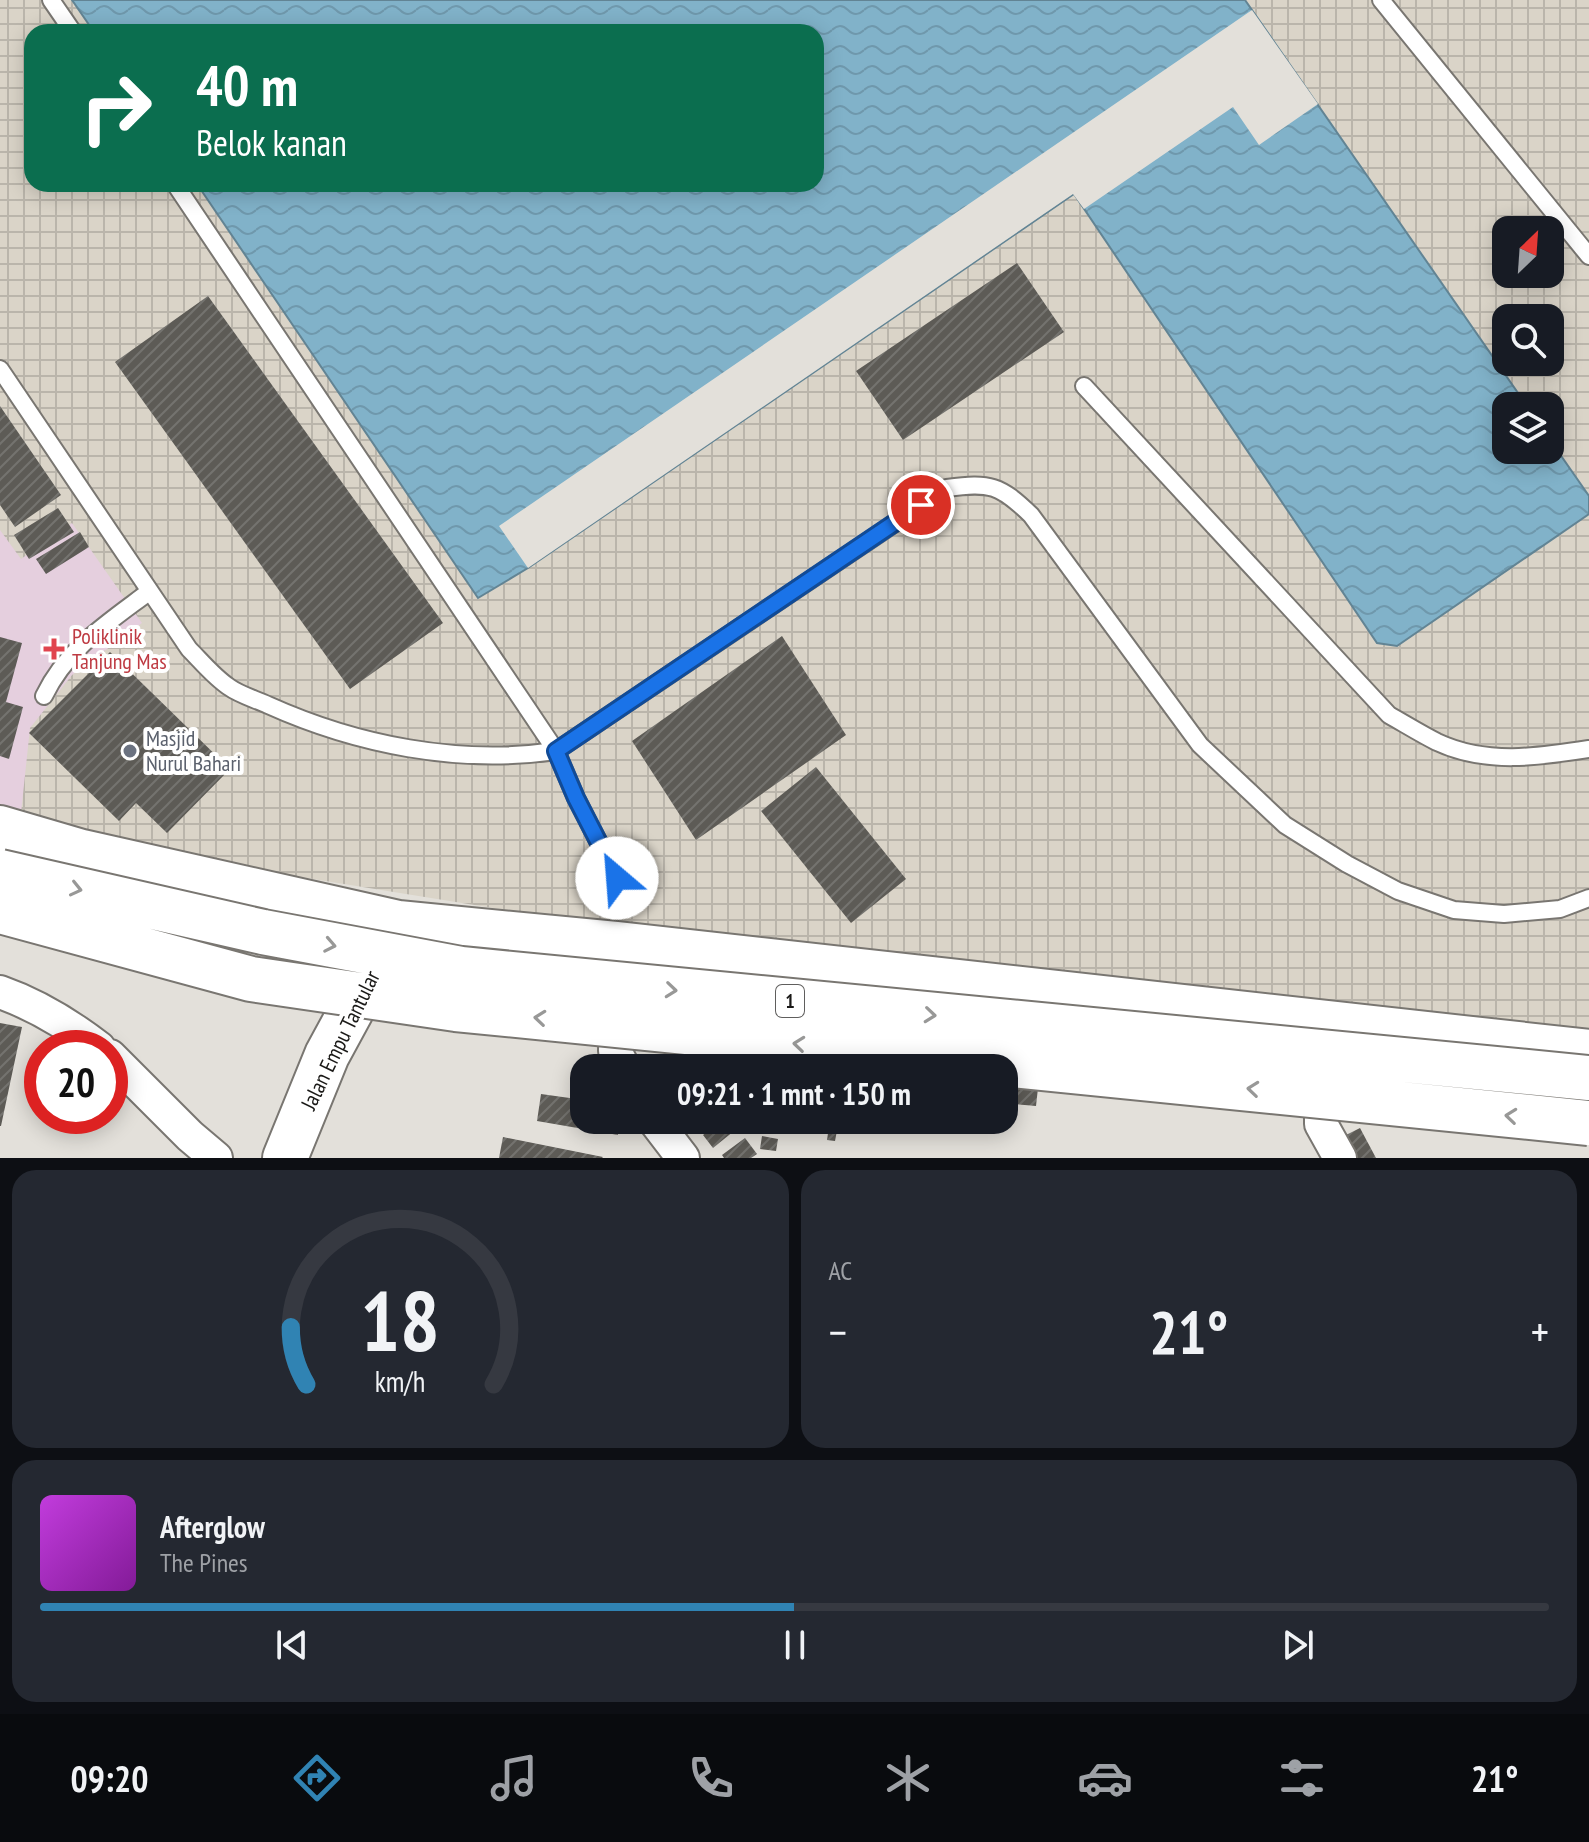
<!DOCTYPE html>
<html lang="id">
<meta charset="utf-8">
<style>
body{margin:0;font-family:"PT Sans Narrow",sans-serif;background:#242831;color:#f1f3f6;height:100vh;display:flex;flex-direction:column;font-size:30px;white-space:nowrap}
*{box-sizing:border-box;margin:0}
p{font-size:26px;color:#9ea1a6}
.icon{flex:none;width:44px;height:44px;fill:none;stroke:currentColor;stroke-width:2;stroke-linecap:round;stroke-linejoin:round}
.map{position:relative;height:1158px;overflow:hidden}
.details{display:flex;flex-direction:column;gap:12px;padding:12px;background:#0d0f14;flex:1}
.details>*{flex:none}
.banner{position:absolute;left:24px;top:24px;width:800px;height:168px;border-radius:24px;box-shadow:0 4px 20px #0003;background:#0b6e4f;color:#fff;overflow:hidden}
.needle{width:52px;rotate:25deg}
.tools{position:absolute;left:1492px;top:216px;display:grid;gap:16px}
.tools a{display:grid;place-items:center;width:72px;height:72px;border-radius:16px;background:#171b24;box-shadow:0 4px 20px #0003;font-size:40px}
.speed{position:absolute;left:24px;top:1030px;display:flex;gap:16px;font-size:40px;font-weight:700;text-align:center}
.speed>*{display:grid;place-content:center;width:104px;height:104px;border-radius:50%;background:#171b24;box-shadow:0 4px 20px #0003;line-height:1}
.speed .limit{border:12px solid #d22;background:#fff;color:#111}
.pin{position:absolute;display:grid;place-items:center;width:68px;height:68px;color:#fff;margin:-34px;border:4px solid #fff;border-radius:50%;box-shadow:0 2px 8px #0007}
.me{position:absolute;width:88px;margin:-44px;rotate:333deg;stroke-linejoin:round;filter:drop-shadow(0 0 6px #0008)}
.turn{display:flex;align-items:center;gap:28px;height:168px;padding:0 40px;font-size:36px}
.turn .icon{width:104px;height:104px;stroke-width:2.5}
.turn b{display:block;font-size:56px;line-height:68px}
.big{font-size:60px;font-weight:700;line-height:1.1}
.details .widget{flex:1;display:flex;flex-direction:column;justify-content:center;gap:12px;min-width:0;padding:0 28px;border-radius:24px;background:#242831}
.details .dial{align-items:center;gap:0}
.dial svg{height:208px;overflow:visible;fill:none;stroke:#363941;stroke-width:7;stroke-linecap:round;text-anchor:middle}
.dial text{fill:#f1f3f6;stroke:none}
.song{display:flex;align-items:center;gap:24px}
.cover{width:96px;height:96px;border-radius:12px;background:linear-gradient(135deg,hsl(290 70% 55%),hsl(290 70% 35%))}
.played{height:8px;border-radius:4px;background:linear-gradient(90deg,#3083b3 50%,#363941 50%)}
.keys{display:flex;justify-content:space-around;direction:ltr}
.heat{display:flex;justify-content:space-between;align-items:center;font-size:44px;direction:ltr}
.details .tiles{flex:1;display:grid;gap:12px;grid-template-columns:1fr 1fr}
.widget:last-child{grid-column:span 2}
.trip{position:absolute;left:570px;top:1054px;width:448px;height:80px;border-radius:24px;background:#171b24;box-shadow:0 4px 20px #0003;font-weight:700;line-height:80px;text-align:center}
.menu{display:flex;height:128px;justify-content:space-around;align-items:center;background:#090b0e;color:#9ea1a6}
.menu .icon{width:56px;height:56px}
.menu .active{color:#3083b3}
.menu b{font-size:36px;color:#f1f3f6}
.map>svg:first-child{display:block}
</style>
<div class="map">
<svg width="1589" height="1158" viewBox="0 0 1589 1158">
<defs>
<pattern id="industrial-grid" width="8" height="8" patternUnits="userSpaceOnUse" patternTransform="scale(2)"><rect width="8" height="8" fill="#dad4c8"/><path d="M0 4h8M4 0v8" fill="none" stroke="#bab5ab"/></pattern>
<pattern id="water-waves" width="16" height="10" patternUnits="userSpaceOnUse" patternTransform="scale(2)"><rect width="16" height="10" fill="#81b2c9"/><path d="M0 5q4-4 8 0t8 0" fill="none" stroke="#6f98ac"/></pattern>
<pattern id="building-hatch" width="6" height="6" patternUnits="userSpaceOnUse" patternTransform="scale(2)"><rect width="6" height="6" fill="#5d5b56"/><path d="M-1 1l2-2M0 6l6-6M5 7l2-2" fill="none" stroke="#74736f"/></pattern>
</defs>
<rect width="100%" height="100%" fill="#e3e0da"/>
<path fill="url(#industrial-grid)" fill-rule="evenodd" d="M0,0H72L94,32H32V184H197L478,598L528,568L1074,194L1147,304L1397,645L1589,514V1033L772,953L202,861L0,808Z
M1245,0H1589V496L1550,440V406H1527ZM1506,230H1550V274H1506ZM1506,318H1550V362H1506Z"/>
<path fill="#e5cfde" d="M72,523L142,623L72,675L30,728L21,813L0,808V530L21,559Z"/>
<path fill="url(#water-waves)" stroke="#628494" stroke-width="2" d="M72,0H1245L1527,406H1506V450H1550V440L1589,496V514L1397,646L1377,643L1074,194L528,568L478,598L197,184H816V32H94Z"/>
<path fill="#e3e0da" d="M1252,10L1318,104L1259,145L1233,107L1084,209L1073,194L528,568L499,526Z"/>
<path fill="url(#building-hatch)" d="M1017,263L1064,332L903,440L856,371Z
M208,296L443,623L350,689L115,362Z
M0,406L61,495L15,527L0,505Z
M58,508L74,532L29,559L14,535Z
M80,532L89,547L46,574L36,559Z
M782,636L846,735L696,840L632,741Z
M0,637L22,643L6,702L23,707L9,759L0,756Z
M110,652L230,769L167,833L136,803L119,821L29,733Z
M816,767L906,879L851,923L761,811Z
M0,1023L22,1027L1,1126H0Z
M1004,1085L1038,1088L1036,1106L1004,1103Z
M541,1094L584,1100V1120H618V1135L537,1121Z
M722,1120H743L745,1122L713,1148L703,1135Z
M763,1120H781L780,1130L762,1127Z
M830,1120H839L835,1141L827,1140Z
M1360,1128L1376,1158H1347L1338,1139Z
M762,1136L778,1139L776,1151L760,1149Z
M503,1137L603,1157L602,1158H499Z
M745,1138L757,1154L751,1158H724L722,1155Z"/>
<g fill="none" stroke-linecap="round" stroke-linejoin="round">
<defs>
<path id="lane" d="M51,0L73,32
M1381,0L1589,256
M175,184L556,751L576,798L617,878
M0,369L189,649C201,661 214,677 229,687C240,695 255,699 268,705C357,745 458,765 556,751L947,488C990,482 1000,485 1031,515L1200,745L1285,825L1347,864L1398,891L1454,910L1504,914L1560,909L1589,898
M1084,386L1389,715C1405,724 1421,734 1437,742C1486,765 1538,757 1589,749
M44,696C67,648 109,622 150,591"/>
<path id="street" d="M0,992C37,1005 68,1024 99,1048
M616,1005L615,1051L624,1068
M110,1056L190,1136L216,1158
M1321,1075V1124L1340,1158
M654,1120L683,1158"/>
<path id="secondary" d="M0,828L82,852L398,923L616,944L1589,1052
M285,1158L327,1055L378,961"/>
</defs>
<use href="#lane" stroke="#797671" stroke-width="20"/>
<use href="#street" stroke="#797671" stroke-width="36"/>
<use href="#secondary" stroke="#797671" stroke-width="48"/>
<use href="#lane" stroke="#fff" stroke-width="16"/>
<use href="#street" stroke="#fff" stroke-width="32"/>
<use href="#secondary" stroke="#fff" stroke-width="44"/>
<defs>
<path id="highway-bridge" d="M0,872L263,932L461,969L1589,1078
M0,911L251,979L456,1009L1589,1123"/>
</defs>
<use href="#highway-bridge" stroke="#797671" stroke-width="48" stroke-linecap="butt"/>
<use href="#highway-bridge" stroke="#fff" stroke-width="44"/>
</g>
<defs><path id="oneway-chevron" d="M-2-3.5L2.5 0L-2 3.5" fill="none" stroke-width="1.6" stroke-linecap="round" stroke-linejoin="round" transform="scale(2)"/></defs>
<g stroke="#989897">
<use href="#oneway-chevron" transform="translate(76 889) rotate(13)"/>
<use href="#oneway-chevron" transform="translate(330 945) rotate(11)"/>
<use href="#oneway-chevron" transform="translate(671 990) rotate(6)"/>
<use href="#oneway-chevron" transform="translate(930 1015) rotate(6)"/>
<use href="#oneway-chevron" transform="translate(540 1018) rotate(-174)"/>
<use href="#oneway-chevron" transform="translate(799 1044) rotate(-174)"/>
<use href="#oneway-chevron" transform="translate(1253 1089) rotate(-174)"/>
<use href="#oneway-chevron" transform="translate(1511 1116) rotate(-174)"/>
</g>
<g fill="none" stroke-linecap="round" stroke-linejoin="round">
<defs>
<path id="route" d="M617,878L576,798L556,751L921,505"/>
</defs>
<use href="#route" stroke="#114b97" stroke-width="20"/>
<use href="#route" stroke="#1a73e8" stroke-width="14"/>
</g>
<path fill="#e0444e" stroke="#fff" stroke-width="3" d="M50 637h8v8h8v8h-8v8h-8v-8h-8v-8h8z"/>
<circle fill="#6b7280" stroke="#fff" stroke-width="3" cx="130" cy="751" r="8"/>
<g text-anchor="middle" stroke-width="8" stroke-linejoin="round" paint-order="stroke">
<rect fill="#fff" stroke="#5f5e5d" stroke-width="2" x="776" y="985" width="28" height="32" rx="6"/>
<g font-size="20" font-weight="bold" fill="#1a1917">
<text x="790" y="1008">1</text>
</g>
<g font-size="22" fill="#be3a42" stroke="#fff" text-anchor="start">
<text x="72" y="644">Poliklinik<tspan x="72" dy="25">Tanjung Mas</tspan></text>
</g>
<g font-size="22" fill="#5b616d" stroke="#fff" text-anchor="start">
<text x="146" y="746">Masjid<tspan x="146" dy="25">Nurul Bahari</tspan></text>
</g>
<g font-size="22" fill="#1a1917" stroke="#fff">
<text transform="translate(340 1040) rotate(-64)" y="8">Jalan Empu Tantular</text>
</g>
</g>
</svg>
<div class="tools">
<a><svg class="needle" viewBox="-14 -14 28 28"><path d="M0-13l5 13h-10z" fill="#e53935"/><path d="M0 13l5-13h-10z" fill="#9ea1a6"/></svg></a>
<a><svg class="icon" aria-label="search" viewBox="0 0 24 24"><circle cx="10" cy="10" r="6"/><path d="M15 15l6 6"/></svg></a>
<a><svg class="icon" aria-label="layers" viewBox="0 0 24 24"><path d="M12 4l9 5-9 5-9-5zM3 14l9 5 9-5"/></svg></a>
</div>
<div class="speed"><div class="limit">20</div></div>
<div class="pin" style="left:921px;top:505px;background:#d93025"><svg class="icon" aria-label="arrive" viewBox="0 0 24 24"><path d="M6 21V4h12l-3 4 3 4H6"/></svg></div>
<svg class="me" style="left:617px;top:878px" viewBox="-20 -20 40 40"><circle r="19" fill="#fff"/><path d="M0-13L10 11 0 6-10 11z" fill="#1a73e8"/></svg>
<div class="trip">09:21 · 1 mnt · 150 m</div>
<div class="banner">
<div class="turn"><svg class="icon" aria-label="right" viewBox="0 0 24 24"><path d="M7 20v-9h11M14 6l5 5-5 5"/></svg><div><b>40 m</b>Belok kanan</div></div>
</div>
</div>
<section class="details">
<div class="tiles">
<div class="widget dial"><svg viewBox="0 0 100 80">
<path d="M14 69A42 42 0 1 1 86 69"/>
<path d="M14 69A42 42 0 0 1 8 47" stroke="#3083b3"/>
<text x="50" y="56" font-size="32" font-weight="700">18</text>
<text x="50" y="72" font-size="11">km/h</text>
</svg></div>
<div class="widget"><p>AC</p>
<div class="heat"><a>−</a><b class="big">21°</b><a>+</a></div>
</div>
<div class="widget">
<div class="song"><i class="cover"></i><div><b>Afterglow</b><p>The Pines</p></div></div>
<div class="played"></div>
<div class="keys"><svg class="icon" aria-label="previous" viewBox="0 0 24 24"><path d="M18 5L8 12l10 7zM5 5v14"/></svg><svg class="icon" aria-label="pause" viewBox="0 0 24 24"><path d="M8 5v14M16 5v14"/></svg><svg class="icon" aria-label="next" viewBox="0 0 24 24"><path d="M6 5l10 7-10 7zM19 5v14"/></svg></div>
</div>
</div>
</section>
<nav class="menu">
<b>09:20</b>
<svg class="icon active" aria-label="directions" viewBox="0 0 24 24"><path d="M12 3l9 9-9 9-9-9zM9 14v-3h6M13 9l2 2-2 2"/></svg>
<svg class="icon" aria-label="music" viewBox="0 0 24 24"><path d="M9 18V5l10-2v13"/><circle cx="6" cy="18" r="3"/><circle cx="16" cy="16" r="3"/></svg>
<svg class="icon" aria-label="phone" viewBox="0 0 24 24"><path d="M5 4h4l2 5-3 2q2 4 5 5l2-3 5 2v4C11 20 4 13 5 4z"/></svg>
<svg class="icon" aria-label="climate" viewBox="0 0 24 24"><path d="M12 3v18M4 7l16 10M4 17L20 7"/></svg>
<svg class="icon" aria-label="car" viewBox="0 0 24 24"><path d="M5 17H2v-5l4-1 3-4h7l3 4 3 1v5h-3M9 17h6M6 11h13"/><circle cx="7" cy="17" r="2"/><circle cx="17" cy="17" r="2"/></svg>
<svg class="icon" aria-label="filters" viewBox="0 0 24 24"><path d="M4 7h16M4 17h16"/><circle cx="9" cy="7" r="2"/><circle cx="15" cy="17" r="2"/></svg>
<b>21°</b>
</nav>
